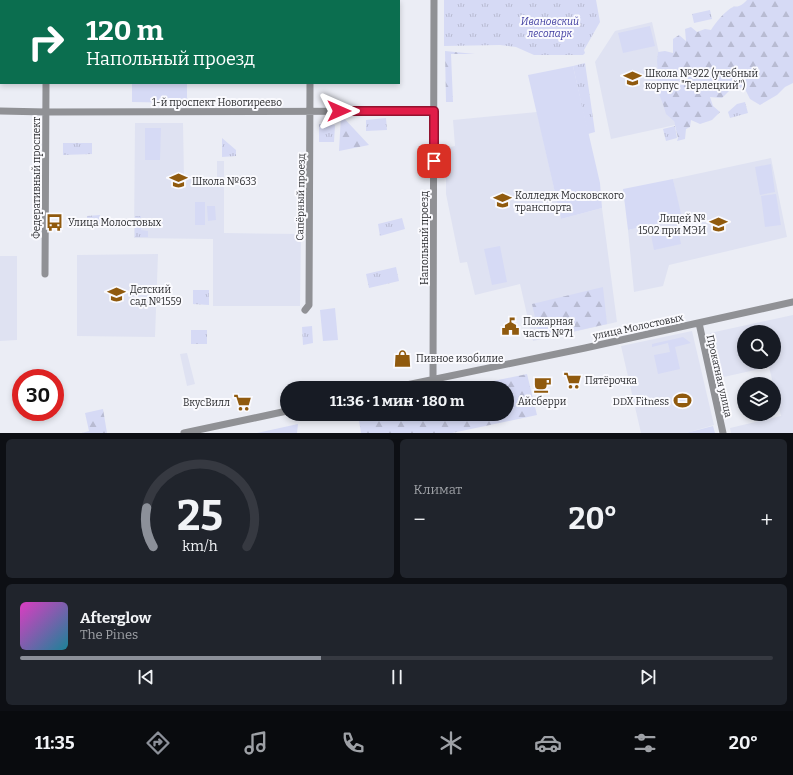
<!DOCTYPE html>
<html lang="ru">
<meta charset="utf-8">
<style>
body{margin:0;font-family:Bitter,serif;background:#20242c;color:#f1f3f6;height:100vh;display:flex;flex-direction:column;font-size:15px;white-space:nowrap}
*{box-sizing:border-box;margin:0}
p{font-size:13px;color:#9ea1a6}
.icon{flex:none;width:22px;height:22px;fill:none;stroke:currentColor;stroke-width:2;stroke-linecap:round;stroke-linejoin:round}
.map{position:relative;height:433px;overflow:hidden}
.panel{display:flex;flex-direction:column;gap:6px;padding:6px;background:#0d0f14;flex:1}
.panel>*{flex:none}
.guide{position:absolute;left:0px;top:0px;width:400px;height:84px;box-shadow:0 2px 6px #0003;background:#0b6e4f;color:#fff;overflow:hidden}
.buttons{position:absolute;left:737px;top:325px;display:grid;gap:8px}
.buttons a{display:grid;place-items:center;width:44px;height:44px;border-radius:50%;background:#171b24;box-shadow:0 2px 6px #0003;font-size:20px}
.speed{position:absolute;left:12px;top:369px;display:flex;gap:8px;font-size:20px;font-weight:700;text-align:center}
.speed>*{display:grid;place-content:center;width:52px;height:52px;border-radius:50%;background:#171b24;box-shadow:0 2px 6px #0003;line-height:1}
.speed .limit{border:6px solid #d22;background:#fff;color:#111}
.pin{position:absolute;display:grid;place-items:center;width:34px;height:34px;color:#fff;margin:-17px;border-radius:8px;box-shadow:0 2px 6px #0006}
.me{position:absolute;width:44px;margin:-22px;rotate:90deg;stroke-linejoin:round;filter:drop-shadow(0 0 3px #0008)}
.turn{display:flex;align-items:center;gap:14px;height:84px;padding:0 20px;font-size:18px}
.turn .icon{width:52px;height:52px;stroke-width:2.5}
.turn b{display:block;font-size:28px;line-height:34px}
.big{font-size:30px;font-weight:700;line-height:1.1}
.panel .card{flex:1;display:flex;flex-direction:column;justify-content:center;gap:6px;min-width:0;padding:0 14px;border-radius:6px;background:#20242c}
.panel .dial{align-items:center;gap:0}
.dial svg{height:104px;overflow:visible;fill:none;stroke:#363941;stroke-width:7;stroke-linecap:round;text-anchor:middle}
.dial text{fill:#f1f3f6;stroke:none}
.song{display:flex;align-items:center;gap:12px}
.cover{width:48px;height:48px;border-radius:6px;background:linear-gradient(135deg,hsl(310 70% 55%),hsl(190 70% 35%))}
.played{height:4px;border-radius:2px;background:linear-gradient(90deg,#8c9099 40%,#363941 40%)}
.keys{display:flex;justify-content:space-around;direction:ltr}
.heat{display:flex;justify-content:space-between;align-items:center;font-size:22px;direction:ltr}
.panel .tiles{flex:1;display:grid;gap:6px;grid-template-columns:1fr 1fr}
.card:last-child{grid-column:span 2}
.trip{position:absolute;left:280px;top:381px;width:234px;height:40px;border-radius:20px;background:#171b24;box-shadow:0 2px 6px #0003;font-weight:700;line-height:40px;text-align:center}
.tabs{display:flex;height:64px;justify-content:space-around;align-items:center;background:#090b0e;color:#9ea1a6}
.tabs .icon{width:28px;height:28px}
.tabs .active{color:#8c9099}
.tabs b{font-size:18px;color:#f1f3f6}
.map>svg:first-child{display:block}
</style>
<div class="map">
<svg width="793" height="433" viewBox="0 0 793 433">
<defs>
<pattern id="forest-firs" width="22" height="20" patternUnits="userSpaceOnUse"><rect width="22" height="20" fill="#d6daf5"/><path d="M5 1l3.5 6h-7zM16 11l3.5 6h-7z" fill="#b8bbd2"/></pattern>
<pattern id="park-tufts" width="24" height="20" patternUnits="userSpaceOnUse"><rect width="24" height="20" fill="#d6daf5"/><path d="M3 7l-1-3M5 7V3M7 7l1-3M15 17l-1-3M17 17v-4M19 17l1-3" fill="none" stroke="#b8bbd2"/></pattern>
</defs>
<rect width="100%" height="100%" fill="#ebedf5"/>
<path fill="#dfe2f2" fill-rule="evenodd" d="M652,22L675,125L611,139L595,62L615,31Z
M537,112L561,219L602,208L617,322L533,341L520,284L475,295L467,262L460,263L446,194V148L455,146L453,120Z
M135,123H183L184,179L217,178V161H224V233L301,234L300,306H213V239L134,238Z
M771,158L787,237L669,265L663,286L634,292L628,230L681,218L673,179Z
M158,254L155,337L77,336V255Z
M0,256H17V340L0,341Z
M793,315V433H731L730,428L781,416L769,367L719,378L710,333ZM744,332H774V362H744Z
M692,331L714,425L686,433H641L621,346Z
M187,353L195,384L187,386L180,354Z"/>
<path fill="#d6daf5" d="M650,26L655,46L623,53L618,33Z
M573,66L600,183L602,208L561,219L528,75Z
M132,83H187V103L132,102Z
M145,128H161L160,160H145Z
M771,164L775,192L760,195L755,167Z
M673,179L682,218L628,230L623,189Z
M776,194L781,225L765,227L761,196Z
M195,202H205V225H195Z
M207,206H215L216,220L208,221Z
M677,225L681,244L654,250L650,230Z
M500,246L507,282L492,285L484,249Z
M335,308L338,340L323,341L320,310Z
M683,337L691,343L675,347L680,369L658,374L654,355L670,352L668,343L652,347V344Z
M298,424L297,433H257Z
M713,426L715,433H686Z"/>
<path fill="url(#forest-firs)" d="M747,0H793V83L785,87L777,95L760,105L750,99L744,87L730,90L722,98L710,97L713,106L720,112L712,120L700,124L691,120L690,127L686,129L685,139L677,141L678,138L674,121L666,114L663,104L656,87L658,72L657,61L658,52L665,51L673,53V39L679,35L686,41L685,29L691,27L697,32L705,29L711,30C715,23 726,10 733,7C735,6 737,7 739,6C742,5 745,2 747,0Z
M445,51L475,54H451L453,102H446Z
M341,115L369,145L339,151Z
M603,287L607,324L540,339L532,304Z
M527,374L537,415L452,433H361L358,414H507V388H460Z
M103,409L107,433H82L89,431L85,413Z"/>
<path fill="url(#park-tufts)" d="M444,0H596L600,22L584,50L585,53L583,55H534L516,47L500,45L444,46Z
M710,10L712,19L694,23L692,14Z
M585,63L595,132L588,134L573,66Z
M745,102L748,113L730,118L728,112L737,104Z
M386,118L387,130L366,131V120Z
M319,124L335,125L334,142H319Z
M675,126L677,138L666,141L663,129Z
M222,138L236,150V156L222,157Z
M63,143H92V154L63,155Z
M100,215V227H87V216Z
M135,216H141V230L148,231V237H135Z
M402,218L405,229L380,236L378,224Z
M396,267L399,281L369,288L366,274Z
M193,290H209V305L193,304Z
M312,326L313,343L303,345L302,327Z
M191,330H207V344H191Z"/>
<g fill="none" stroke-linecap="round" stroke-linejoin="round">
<path stroke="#909195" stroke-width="7" d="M46,1V0
M311,1V0
M0,111L46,112L434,111
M45,274L46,83
M305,310L309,305L310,83
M699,323L723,433
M433,379L434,0
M392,388L585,348L793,302
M184,433L287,411"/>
</g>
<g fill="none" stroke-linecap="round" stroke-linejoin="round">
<defs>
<path id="route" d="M339,111H434V161"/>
</defs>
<use href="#route" stroke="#92132f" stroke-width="10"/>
<use href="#route" stroke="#e11d48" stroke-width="7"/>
</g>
<defs>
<symbol id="school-bare" viewBox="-9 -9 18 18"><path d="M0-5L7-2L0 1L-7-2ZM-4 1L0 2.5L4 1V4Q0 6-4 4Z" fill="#905a0e" stroke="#fafafe" stroke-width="2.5" paint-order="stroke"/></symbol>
<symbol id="university-bare" viewBox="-9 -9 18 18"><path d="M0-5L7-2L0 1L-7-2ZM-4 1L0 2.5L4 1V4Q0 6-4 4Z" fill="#905a0e" stroke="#fafafe" stroke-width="2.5" paint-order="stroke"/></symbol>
<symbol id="bus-bare" viewBox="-9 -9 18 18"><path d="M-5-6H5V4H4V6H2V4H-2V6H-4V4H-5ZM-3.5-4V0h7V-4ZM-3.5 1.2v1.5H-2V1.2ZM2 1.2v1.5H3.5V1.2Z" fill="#905a0e" stroke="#fafafe" stroke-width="2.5" paint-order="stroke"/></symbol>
<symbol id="civic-bare" viewBox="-9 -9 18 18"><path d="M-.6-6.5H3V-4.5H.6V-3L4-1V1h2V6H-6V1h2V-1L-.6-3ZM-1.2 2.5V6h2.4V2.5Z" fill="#905a0e" stroke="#fafafe" stroke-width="2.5" paint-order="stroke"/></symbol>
<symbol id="shop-bare" viewBox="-9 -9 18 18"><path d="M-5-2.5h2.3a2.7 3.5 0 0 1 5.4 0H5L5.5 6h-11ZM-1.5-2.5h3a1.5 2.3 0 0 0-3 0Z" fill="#905a0e" stroke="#fafafe" stroke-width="2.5" paint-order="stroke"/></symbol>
<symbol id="supermarket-bare" viewBox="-9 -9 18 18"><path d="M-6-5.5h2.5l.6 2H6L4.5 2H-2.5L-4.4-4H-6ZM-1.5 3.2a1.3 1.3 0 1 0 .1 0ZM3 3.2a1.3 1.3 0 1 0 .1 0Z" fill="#905a0e" stroke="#fafafe" stroke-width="2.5" paint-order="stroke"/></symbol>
<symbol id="cafe-bare" viewBox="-9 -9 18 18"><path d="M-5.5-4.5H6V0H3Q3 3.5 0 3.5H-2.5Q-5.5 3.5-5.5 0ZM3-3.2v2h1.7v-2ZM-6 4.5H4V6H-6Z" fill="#905a0e" stroke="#fafafe" stroke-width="2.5" paint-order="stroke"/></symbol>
<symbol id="stadium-bare" viewBox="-9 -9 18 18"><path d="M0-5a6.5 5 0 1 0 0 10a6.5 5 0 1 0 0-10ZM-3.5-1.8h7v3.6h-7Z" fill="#905a0e" stroke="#fafafe" stroke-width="2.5" paint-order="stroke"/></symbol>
</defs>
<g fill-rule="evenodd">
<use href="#school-bare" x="620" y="66" width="25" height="25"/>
<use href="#school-bare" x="166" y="168" width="25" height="25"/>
<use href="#university-bare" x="490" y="188" width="25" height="25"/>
<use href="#bus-bare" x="42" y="210" width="25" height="25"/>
<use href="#school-bare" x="706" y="212" width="25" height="25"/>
<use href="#school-bare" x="104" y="282" width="25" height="25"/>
<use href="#civic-bare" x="498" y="314" width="25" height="25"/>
<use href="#shop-bare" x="390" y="346" width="25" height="25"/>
<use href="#supermarket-bare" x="560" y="368" width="25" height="25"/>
<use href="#cafe-bare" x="530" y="372" width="25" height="25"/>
<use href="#stadium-bare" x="670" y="388" width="25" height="25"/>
<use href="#supermarket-bare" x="230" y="390" width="25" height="25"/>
</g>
<g text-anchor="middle" stroke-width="4" stroke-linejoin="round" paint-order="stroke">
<g font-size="10" font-style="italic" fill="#3f3da0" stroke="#fafafe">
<text x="550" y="25">Ивановский<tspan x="550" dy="12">лесопарк</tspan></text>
</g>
<g font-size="10" fill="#2c2d30" stroke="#fafafe" text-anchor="start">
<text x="645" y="77">Школа №922 (учебный<tspan x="645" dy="12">корпус "Терлецкий")</tspan></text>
<text x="192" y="185">Школа №633</text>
<text x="515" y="199">Колледж Московского<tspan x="515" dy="12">транспорта</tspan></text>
<text x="706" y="222" text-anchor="end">Лицей №<tspan x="706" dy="12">1502 при МЭИ</tspan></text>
<text x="68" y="226">Улица Молостовых</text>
<text x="130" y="293">Детский<tspan x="130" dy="12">сад №1559</tspan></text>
<text x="523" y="325">Пожарная<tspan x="523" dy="12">часть №71</tspan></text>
<text x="416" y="362">Пивное изобилие</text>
<text x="585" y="384">Пятёрочка</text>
<text x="542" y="405" text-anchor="middle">Айсберри</text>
<text x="669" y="405" text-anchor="end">DDX Fitness</text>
<text x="230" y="406" text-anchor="end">ВкусВилл</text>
</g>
<g font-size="10" fill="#2c2d30" stroke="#fafafe">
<text x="217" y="106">1-й проспект Новогиреево</text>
<text transform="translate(36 178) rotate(-90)" y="4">Федеративный проспект</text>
<text transform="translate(300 197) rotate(-89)" y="4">Сапёрный проезд</text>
<text transform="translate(424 238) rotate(-90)" y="4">Напольный проезд</text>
<text transform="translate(638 326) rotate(-12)" y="4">улица Молостовых</text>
<text transform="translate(720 376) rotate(77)" y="4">Прокатная улица</text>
</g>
</g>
</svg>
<div class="buttons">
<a><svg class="icon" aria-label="search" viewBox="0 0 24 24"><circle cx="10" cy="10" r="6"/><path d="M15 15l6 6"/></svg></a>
<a><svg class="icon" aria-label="layers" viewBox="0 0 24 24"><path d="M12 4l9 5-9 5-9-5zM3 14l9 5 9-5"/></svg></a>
</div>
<div class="speed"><div class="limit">30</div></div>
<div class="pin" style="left:434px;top:161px;background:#d93025"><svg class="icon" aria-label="arrive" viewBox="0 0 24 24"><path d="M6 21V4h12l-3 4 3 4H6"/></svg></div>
<svg class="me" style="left:339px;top:111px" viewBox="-20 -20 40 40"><path d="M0-17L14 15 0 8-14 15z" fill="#e11d48" stroke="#fff" stroke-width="4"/></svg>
<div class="trip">11:36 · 1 мин · 180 m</div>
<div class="guide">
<div class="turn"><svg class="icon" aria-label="right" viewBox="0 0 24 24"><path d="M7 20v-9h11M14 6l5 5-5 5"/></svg><div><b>120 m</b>Напольный проезд</div></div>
</div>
</div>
<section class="panel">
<div class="tiles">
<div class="card dial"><svg viewBox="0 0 100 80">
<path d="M14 69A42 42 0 1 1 86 69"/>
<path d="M14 69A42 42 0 0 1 9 39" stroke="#8c9099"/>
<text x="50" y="56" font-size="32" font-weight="700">25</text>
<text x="50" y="72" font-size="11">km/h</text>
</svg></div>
<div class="card"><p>Климат</p>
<div class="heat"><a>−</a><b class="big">20°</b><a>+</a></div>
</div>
<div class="card">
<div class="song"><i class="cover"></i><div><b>Afterglow</b><p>The Pines</p></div></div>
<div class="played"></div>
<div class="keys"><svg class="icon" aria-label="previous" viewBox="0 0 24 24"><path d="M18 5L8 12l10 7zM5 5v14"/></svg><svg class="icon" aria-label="pause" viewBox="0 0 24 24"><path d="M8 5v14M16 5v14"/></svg><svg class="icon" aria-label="next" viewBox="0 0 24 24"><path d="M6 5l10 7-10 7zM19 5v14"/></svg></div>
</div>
</div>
</section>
<nav class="tabs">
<b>11:35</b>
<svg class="icon active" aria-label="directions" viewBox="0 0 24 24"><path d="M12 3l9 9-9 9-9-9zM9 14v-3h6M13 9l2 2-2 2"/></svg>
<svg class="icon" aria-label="music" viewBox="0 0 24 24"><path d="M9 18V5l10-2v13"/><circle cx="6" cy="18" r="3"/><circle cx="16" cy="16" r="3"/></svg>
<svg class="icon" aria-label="phone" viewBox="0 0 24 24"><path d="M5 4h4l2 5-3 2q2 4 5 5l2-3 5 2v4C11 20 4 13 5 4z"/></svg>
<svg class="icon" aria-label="climate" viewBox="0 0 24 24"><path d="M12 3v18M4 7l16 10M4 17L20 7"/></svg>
<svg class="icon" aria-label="car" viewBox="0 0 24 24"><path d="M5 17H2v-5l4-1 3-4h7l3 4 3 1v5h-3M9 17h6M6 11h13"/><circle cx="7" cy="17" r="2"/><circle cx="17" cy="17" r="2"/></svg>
<svg class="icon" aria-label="filters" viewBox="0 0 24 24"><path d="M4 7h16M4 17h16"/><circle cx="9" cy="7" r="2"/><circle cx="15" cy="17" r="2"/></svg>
<b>20°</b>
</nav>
